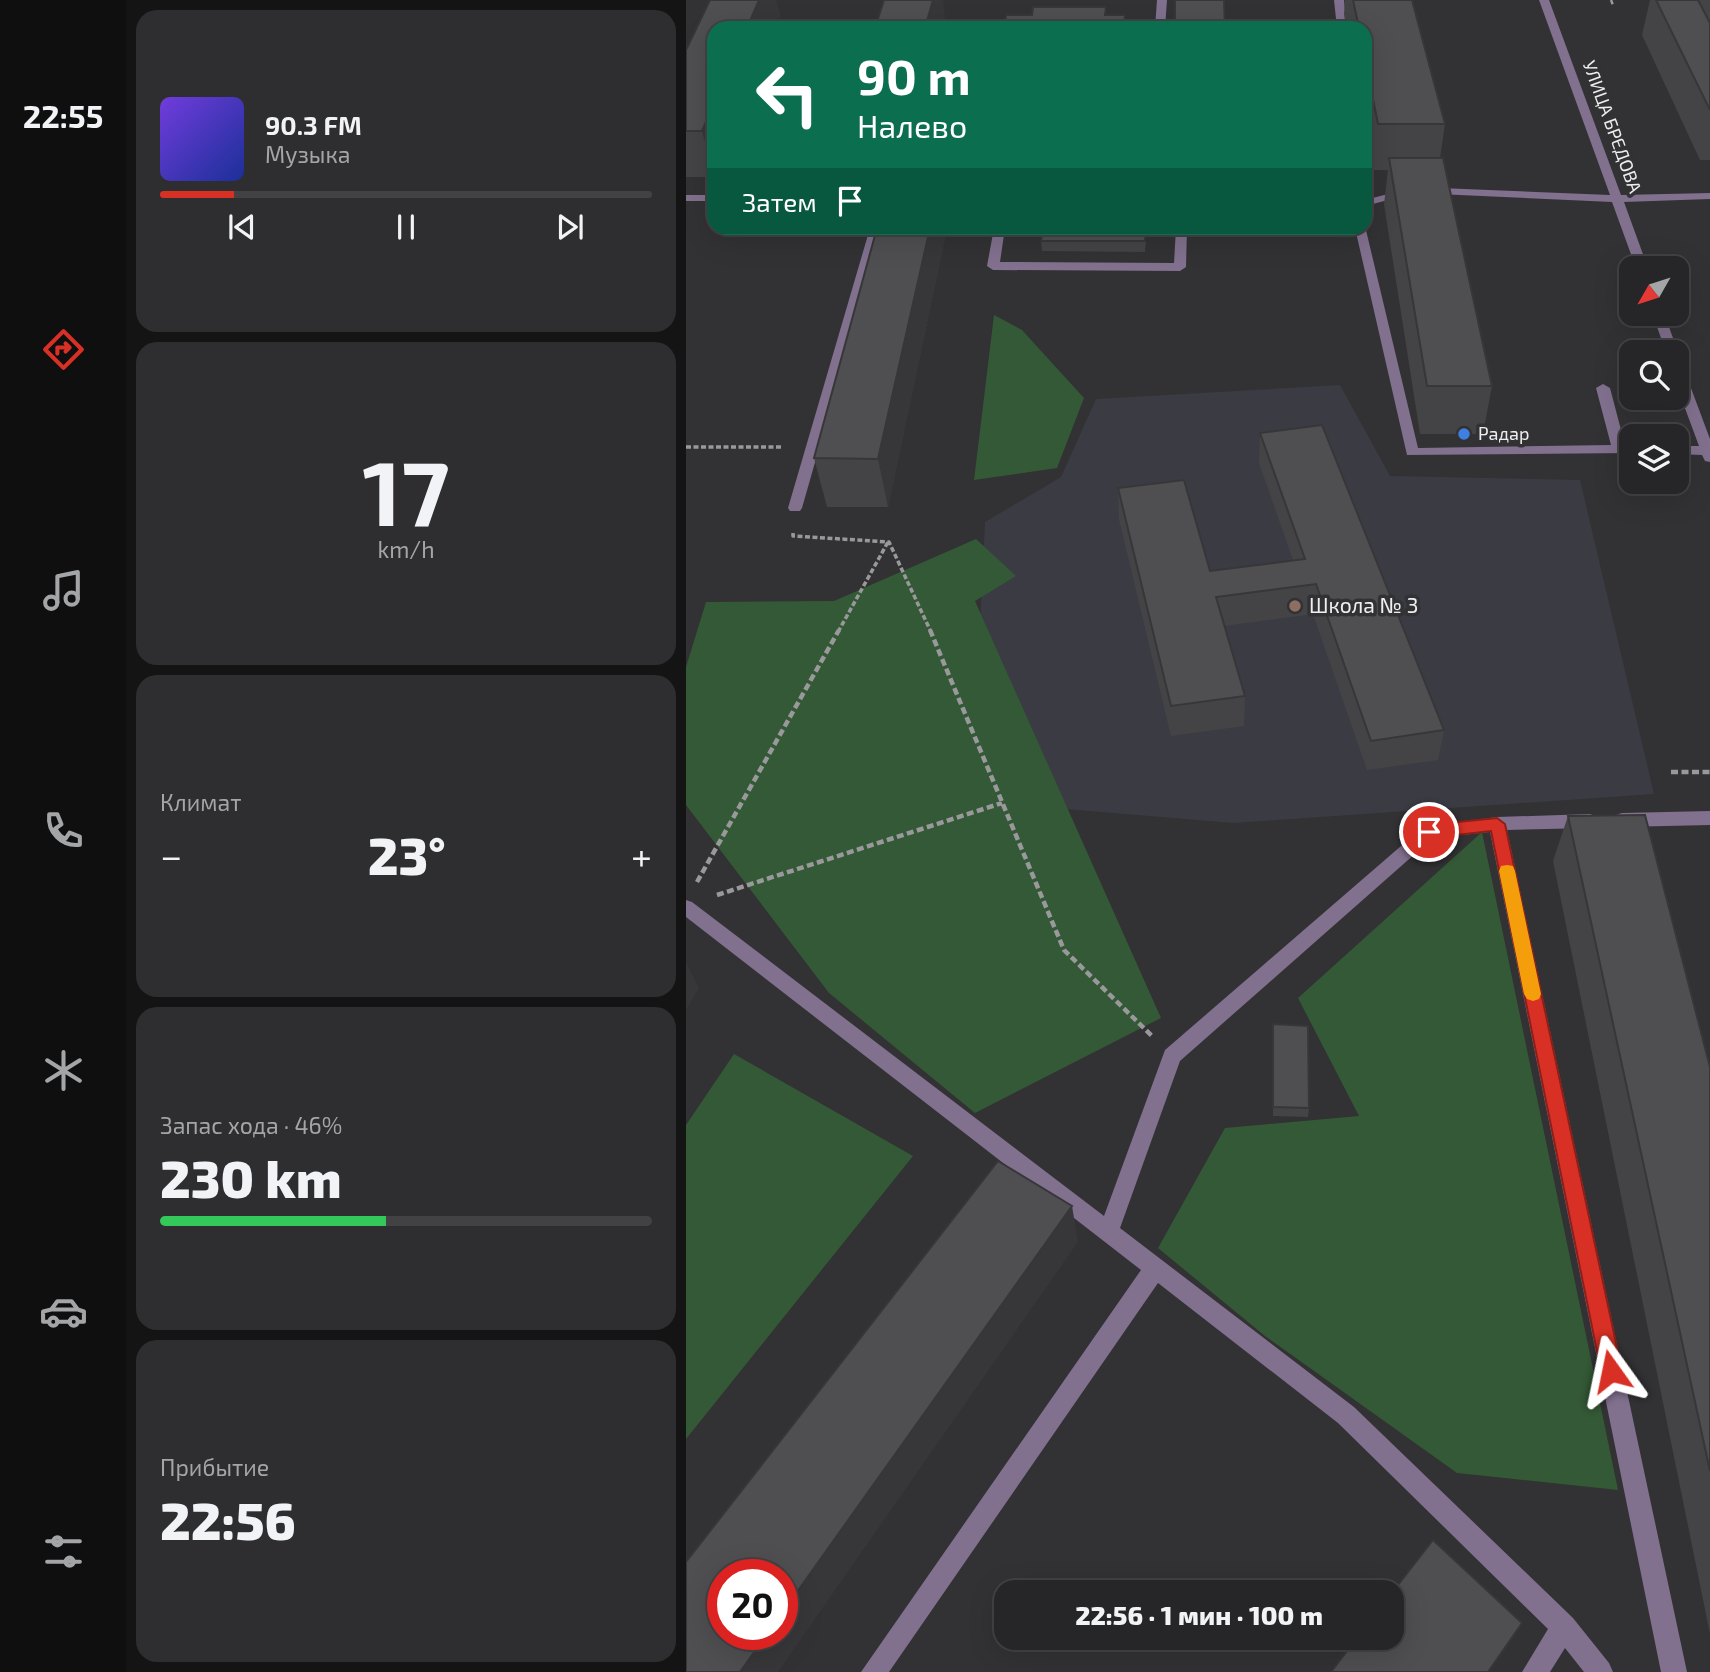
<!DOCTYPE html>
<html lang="ru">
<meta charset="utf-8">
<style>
body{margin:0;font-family:"Exo 2",sans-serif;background:#2e2d2f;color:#f1f3f6;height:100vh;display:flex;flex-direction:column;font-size:26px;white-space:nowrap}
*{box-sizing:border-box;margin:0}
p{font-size:23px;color:#a4a5a7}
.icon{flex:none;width:38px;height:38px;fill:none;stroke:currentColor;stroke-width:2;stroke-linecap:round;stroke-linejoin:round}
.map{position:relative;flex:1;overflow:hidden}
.panel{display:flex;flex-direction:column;gap:10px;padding:10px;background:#151415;width:560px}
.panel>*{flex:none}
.hud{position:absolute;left:21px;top:21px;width:665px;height:214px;border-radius:21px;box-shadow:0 7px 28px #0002,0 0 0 2px #424244;background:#0b6e4f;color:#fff;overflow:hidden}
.needle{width:46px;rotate:231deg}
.buttons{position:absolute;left:933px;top:256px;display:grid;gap:14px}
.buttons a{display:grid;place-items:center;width:70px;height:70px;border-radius:14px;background:#262527;box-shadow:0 7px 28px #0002,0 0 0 2px #424244;font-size:35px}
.speed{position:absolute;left:21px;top:1559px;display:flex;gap:14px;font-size:35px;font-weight:700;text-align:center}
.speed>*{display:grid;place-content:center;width:91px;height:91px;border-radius:50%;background:#262527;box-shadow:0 7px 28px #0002,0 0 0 2px #424244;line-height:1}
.speed .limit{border:10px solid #d22;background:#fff;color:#111}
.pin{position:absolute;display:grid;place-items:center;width:60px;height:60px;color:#fff;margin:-30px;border:4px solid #fff;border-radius:50%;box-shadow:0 2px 7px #0007}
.me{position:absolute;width:77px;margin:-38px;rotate:348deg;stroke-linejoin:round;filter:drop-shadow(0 0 5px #0008)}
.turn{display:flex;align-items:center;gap:24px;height:147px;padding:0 35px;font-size:32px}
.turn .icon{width:91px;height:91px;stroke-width:2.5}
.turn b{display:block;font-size:49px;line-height:60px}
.then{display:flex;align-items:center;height:66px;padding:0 35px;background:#0003;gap:14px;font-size:26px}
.big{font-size:52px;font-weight:800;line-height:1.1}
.panel .card{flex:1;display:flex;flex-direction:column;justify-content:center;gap:10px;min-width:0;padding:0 24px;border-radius:21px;background:#2e2d2f}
.panel .dial{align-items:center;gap:0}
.dial b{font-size:91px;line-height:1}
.song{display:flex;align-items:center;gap:21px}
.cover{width:84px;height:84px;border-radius:10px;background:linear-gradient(135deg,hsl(260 70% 55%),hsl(230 70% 35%))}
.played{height:7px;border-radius:4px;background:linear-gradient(90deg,#d93025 15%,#424244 15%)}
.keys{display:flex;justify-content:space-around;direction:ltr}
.heat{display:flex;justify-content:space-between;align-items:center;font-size:38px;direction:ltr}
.charge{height:10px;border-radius:5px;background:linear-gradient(90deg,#34c759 46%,#424244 0)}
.trip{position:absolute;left:308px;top:1580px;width:410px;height:70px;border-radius:21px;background:#262527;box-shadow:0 7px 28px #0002,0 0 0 2px #424244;font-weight:800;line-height:70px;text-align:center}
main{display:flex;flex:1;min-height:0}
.tab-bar{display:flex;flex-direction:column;width:126px;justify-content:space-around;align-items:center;background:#0f0f10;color:#a4a5a7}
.tab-bar .icon{width:49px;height:49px}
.tab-bar .selected{color:#d93025}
.tab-bar b{font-size:32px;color:#f1f3f6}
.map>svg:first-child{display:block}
</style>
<main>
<nav class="tab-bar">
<b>22:55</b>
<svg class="icon selected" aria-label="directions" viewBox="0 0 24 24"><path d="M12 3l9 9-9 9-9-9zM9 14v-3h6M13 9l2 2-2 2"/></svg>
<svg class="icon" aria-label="music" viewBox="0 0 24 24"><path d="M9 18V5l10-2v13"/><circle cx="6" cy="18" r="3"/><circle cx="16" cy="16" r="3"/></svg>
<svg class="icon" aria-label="phone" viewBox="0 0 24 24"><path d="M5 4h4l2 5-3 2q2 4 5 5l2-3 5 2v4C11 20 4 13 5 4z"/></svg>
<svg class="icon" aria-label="climate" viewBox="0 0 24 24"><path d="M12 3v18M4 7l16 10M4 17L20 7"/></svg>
<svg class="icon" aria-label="car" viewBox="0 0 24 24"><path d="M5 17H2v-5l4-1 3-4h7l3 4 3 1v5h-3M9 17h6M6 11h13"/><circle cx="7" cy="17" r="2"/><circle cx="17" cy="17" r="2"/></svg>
<svg class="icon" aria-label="filters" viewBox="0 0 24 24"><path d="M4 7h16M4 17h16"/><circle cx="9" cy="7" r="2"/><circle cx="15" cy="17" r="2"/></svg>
</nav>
<section class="panel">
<div class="card">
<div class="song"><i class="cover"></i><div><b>90.3 FM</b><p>Музыка</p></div></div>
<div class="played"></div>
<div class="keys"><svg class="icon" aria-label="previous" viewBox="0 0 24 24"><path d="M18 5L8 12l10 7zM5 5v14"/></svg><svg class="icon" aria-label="pause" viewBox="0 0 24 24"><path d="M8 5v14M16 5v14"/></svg><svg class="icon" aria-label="next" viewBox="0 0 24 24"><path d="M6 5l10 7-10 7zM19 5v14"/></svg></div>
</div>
<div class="card dial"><b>17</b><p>km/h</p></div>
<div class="card"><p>Климат</p>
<div class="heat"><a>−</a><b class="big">23°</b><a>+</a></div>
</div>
<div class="card"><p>Запас хода · 46%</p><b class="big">230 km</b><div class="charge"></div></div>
<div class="card"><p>Прибытие</p><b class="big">22:56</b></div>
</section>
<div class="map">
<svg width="1024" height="1672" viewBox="0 0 1024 1672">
<rect width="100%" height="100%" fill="#323134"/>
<path fill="#3b3b44" d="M654,385L704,476L894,480L968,794L547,823L344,806L291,690L299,522L375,477L410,399Z"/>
<path fill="#345936" d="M308,315L336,330L398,398L371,468L288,480Z
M290,539L330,576L289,601L475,1018L289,1113L143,993L0,805V667L20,602L148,601Z
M796,832L932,1490L771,1473L579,1336L472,1248L539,1128L673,1116L612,998Z
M48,1054L227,1156L0,1439V1125Z"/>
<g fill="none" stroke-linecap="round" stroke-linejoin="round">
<path stroke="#99989b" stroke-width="2.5" stroke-dasharray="4.5 2" stroke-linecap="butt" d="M925,0L927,5"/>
<path stroke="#99989b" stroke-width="3.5" stroke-dasharray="5 2.5" stroke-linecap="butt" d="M0,447H97
M107,533V536L203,542L245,632
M152,632L202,542"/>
<path stroke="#99989b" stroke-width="4.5" stroke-dasharray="7 3.5" stroke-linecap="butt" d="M244,630L378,950L466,1036
M985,772H1024
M11,882L153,630
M31,895L316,803"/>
<path fill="#81708e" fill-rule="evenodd" d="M471,0H481L479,28H469Z
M648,0H658L661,28H651Z
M853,0H863L935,195L1024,193V199L938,202L962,268H950L926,202L729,193L679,206V200L729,187L924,195Z
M0,195H28V201H0Z
M679,226L732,448L925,445L910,388L917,384L924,388L939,445H945V453L721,455L669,228Z
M184,228H196L116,508L114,511H104L102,508Z
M308,228H319L314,262L488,263L490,228H501L500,267L494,271L307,270L301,266Z
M966,313H978L992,352L991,355L990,352H980Z
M990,360L996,364L1024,439V462L1019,461L1016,455L990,454V446H1013L990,384Z
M1024,811V825L936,827L930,825L927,820L930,815L936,813Z
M904,814L910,816L913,821L910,826L904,828L821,830L1001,1672H975L804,832L747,838L494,1061L434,1228L668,1407L887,1618L923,1663L927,1672H898L879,1648L864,1672H836L862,1629L652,1423L472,1283L203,1672H175L455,1270L0,917V900L6,902L418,1216L479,1050L737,827L811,817Z"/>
</g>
<path fill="#444447" d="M24,0H90L94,16L89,28H28V177H0V50Z
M659,0H726L759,124L754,158L806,386L797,434H734L698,204L702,170H688L679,124V28H660L658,14Z
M964,0H1024V160H1014L956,35Z
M191,228H261L202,507H141L128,458Z
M461,228L459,252L356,251L355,241Z
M574,433L758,730L752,760L681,770L627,614L538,626L559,696L558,726L485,736L433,519L432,488L524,571L607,560L573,463Z
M882,816L1024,1067V1634L867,861Z
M587,1024L623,1108L622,1117L587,1116Z"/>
<path fill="#373739" d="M73,0H90L94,16L89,28H61Z
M247,0H257L259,17L256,28H239Z
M28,103V175L16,131Z
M244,228H261L202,507L192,459Z
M0,962L13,988L0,1010Z
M386,1206L392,1242L92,1672H54L81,1634H96V1613Z"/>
<path fill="#4f4f52" stroke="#373739" stroke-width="2" d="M24,0H73L61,28H28V103L16,131H0V50Z
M198,0H247L239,28H189Z
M489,0H538L539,28H489Z
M667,0H726L759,124H692L679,59V28H673Z
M970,0H1012L1024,23V110Z
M347,7H420L419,15H439L438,28H318L320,15H346Z
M703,158H757L806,386H741Z
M191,228H244L192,459L128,458Z
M357,228H460L459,241H355Z
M636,425L758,730L685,741L630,584L530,597L559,696L485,706L432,488L498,480L524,571L619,559L574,433Z
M959,815L1024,1067V1471L882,816Z
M587,1024L622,1026L623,1108L587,1107Z
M312,1161L386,1206L96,1613V1575H37V1634H81L54,1672H0V1562Z
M747,1540L836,1623L802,1672H645L671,1638H705V1594Z"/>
<path fill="#d93025" stroke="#8d1f18" stroke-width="2" d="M811,818L819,824L936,1371L933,1378L925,1381L918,1378L915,1371L805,831L743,838L735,832L743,825Z"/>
<path fill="#f59e0b" d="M821,865L827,866L829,871L855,994L853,999L847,1001L841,999L838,994L813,871L815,866Z"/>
<circle fill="#3f7fe0" stroke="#323134" stroke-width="2.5" cx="778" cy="434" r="7"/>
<circle fill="#8d6e63" stroke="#323134" stroke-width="2.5" cx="609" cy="606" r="7"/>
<g text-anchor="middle" stroke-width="7" stroke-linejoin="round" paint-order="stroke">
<g font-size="18" fill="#eeeef0" stroke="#323134">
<text transform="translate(926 127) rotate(70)" y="6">УЛИЦА БРЕДОВА</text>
</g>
<g font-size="18" fill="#eeeef0" stroke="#323134" text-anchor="start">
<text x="792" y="440">Радар</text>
</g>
<g font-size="21" fill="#eeeef0" stroke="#323134" text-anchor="start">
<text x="623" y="613">Школа № 3</text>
</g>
</g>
</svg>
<div class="buttons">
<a><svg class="needle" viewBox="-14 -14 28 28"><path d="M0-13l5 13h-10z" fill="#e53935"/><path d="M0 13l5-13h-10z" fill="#a4a5a7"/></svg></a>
<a><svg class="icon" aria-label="search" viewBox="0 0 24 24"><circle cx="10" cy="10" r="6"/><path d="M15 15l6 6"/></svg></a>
<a><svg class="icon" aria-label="layers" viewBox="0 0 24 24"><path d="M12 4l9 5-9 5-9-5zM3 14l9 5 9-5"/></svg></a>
</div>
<div class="speed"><div class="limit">20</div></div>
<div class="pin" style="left:743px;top:832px;background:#d93025"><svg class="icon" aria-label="arrive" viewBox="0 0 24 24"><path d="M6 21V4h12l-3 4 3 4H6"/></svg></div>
<svg class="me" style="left:925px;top:1371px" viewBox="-20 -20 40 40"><path d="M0-17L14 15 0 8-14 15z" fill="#d93025" stroke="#fff" stroke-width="4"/></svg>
<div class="trip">22:56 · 1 мин · 100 m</div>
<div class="hud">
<div class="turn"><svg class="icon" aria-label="left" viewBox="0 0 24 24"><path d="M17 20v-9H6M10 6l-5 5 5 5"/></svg><div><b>90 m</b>Налево</div></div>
<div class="then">Затем<svg class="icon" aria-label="arrive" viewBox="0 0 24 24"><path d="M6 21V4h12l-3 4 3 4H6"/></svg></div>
</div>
</div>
</main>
